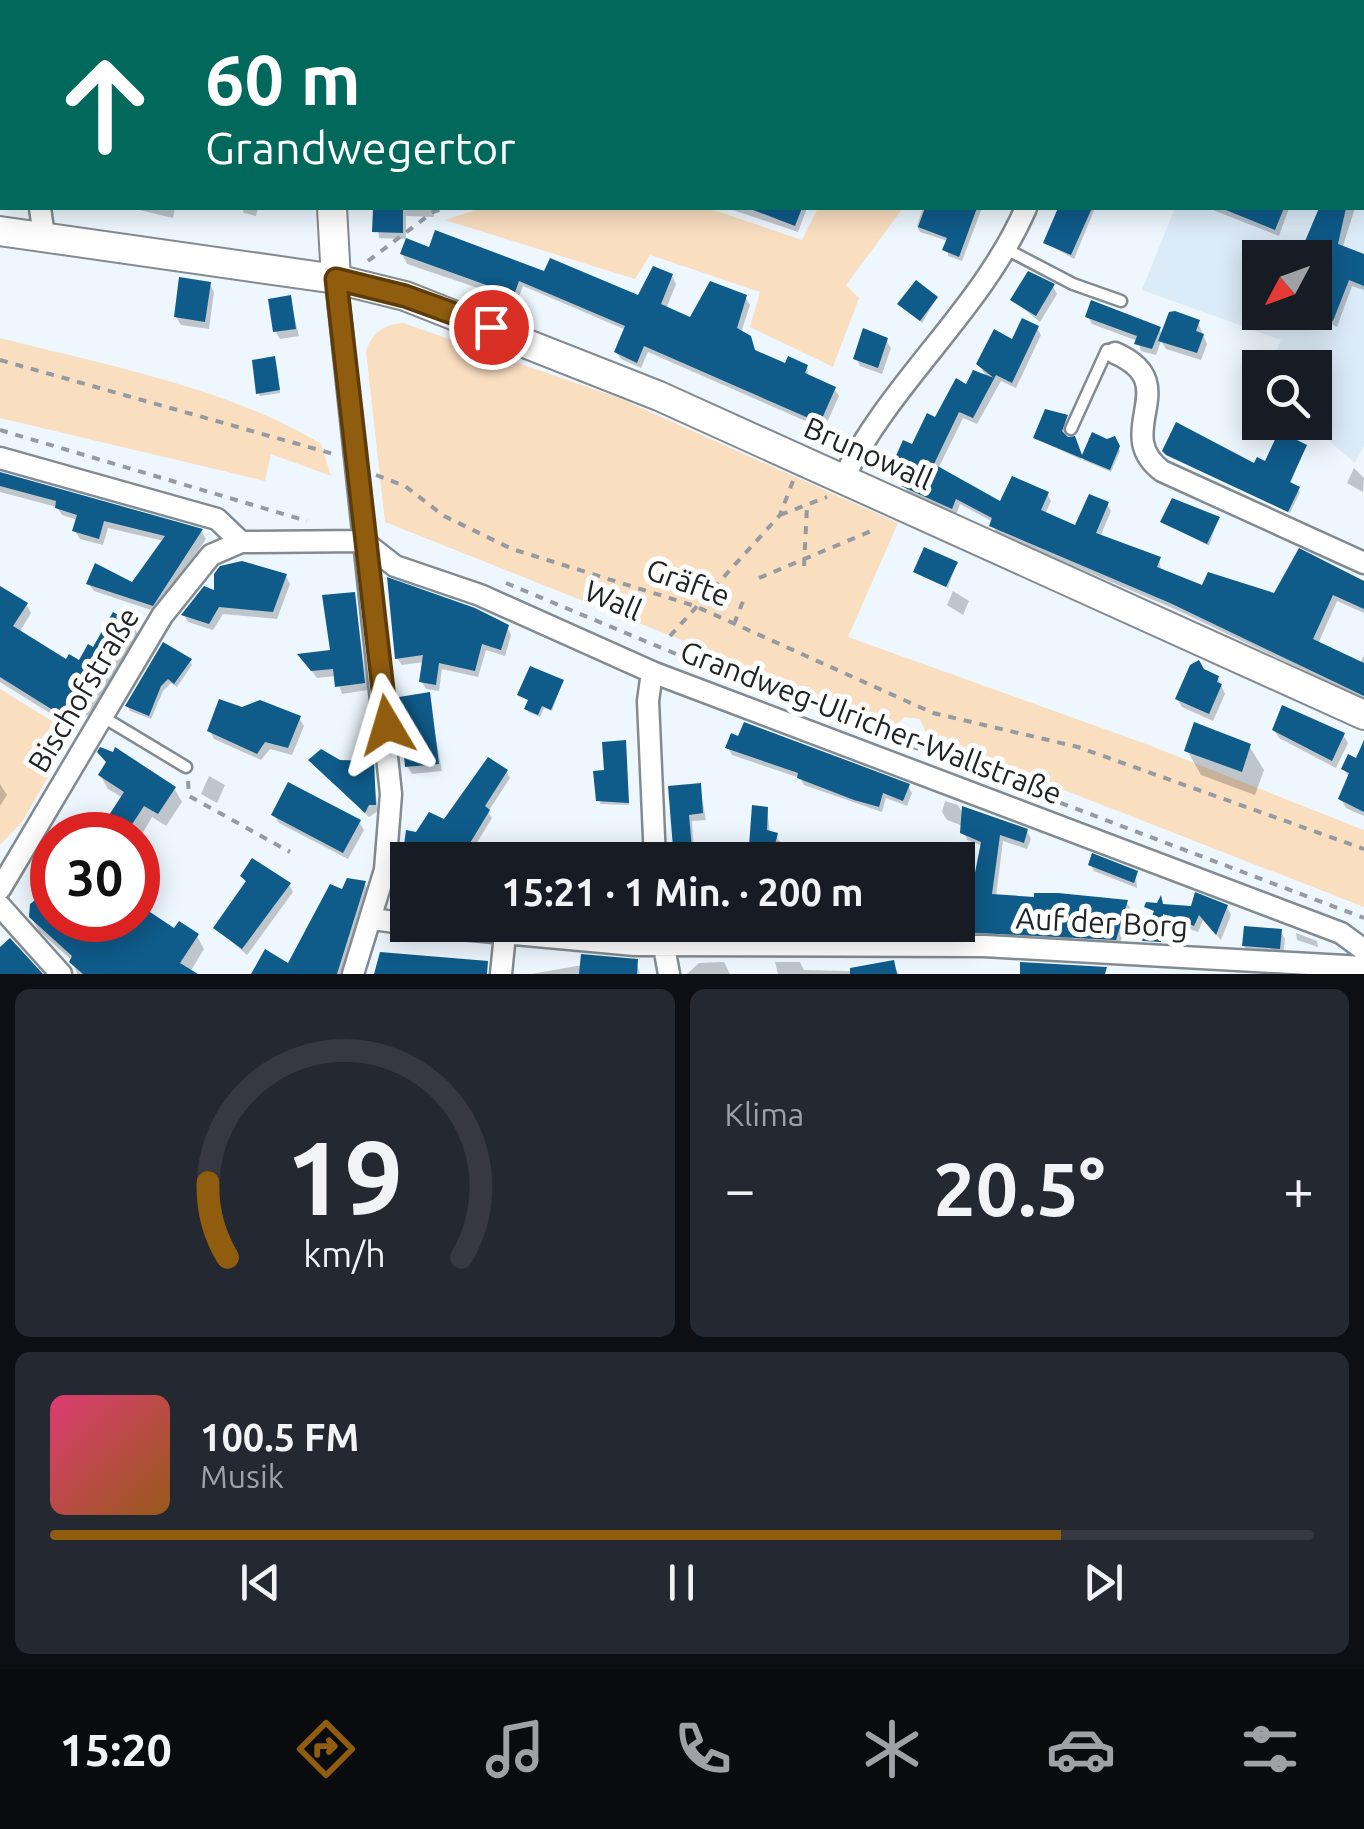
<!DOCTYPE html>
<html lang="de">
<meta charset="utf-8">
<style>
body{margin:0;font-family:Ubuntu,sans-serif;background:#242831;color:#f1f3f6;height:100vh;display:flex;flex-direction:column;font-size:38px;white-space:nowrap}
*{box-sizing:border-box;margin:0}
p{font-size:32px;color:#9ea1a6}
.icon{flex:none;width:55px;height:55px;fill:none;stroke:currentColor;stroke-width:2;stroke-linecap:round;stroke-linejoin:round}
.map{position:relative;height:974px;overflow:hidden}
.drawer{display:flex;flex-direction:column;gap:15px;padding:15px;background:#0d0f14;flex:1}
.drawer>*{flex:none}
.hud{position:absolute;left:0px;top:0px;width:1365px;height:210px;box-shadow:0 5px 25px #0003;background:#00695c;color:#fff;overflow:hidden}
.needle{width:65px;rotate:229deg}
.controls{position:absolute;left:1242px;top:240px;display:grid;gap:20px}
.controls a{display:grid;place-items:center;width:90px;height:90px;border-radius:0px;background:#171b24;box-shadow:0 5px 25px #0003;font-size:50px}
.speed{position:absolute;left:30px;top:812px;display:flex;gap:20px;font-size:50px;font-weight:700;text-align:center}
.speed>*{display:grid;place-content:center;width:130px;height:130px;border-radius:50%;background:#171b24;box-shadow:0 5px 25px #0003;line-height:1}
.speed .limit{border:15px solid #d22;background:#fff;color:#111}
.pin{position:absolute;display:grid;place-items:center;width:85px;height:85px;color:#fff;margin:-42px;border:5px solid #fff;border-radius:50%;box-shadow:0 2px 10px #0007}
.me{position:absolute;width:110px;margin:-55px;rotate:353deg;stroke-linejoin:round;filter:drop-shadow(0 0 8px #0008)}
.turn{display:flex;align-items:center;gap:35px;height:210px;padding:0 40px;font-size:45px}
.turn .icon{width:130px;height:130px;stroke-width:2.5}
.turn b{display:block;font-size:70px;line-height:85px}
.big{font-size:75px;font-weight:700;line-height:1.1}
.drawer .tile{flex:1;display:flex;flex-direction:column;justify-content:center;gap:15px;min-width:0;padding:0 35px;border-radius:15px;background:#242831}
.drawer .dial{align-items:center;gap:0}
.dial svg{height:260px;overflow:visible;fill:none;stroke:#363941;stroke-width:7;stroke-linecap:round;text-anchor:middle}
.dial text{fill:#f1f3f6;stroke:none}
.song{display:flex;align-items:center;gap:30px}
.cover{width:120px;height:120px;border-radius:15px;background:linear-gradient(135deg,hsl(340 70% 55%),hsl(30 70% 35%))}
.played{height:10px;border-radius:5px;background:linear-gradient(90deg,#905d0e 80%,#363941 80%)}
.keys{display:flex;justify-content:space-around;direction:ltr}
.heat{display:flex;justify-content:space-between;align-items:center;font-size:55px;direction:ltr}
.drawer .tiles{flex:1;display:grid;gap:15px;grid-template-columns:1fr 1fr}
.tile:last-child{grid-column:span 2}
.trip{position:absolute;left:390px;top:842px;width:585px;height:100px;border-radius:0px;background:#171b24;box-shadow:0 5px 25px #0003;font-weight:700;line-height:100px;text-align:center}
.tabs{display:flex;height:160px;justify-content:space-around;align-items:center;background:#090b0e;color:#9ea1a6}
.tabs .icon{width:70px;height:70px}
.tabs .current{color:#905d0e}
.tabs b{font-size:45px;color:#f1f3f6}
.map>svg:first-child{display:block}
</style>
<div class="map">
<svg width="1364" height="974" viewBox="0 0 1364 974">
<rect width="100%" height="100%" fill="#eef7fe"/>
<path fill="#dbebf7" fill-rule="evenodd" d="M1364,153V446L1355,463L1308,423L1315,422V368L1269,367L1281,340L1142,290L1175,208H1362ZM1260,258H1315V312H1260Z"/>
<path fill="#f9dec0" d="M481,208H708L802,240L818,208H903L846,285L859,298L833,367L750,327L760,292L650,255L635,279L445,220Z
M403,323L619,398L898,523L848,637L1146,744L1364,830V907L928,737L920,719L905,717L895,725L385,522L366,351C373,332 383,325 403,323Z
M0,338C102,364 232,389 321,444L331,476L271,454L265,481L0,418Z
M0,689L73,734L22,822L0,845Z"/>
<path fill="#0003" d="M138,0H187L188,2H137Z
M383,0H423L424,2H383Z
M1340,0H1364V7L1362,2Z
M0,164H2V200L0,199Z
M131,208H175L173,218Z
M242,208H258L256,216L244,213Z
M376,208H434V217L406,216V239L379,238Z
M727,208H807L798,232Z
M923,208H982L962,261L948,256V241L920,232L917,226Z
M1058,208H1095L1074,259L1046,243Z
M1208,208H1289L1279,236Z
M1321,208H1355L1342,249L1364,257V290L1352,286L1337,327L1308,312H1315L1321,274L1315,271V258H1301Z
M408,242L432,253L639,298L672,276L676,284L666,309L691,321L745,297L750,305L741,333L749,338L756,353L787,366L807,367L809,378L834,389L839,396L824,429L648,352L641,368L621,359L616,352L626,330L523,286L517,301L407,264L403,256Z
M210,284L214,292L209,329L181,325L176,317Z
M1053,286L1057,294L1040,322L1013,300Z
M290,298L299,336L280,339L275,331Z
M936,299L922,323L902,307Z
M1088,317L1159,329L1163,336L1198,323L1207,344L1201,360L1166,349L1161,341L1156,355L1141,351L1138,341L1092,324Z
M1037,328L1041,335L1016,388L1001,381L977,424L963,418L938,469L1001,505L1047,494L1051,501L1045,514L1077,528L1107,504L1111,511L1100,537L1159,559L1161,571L1203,589L1275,596L1364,582V613L1337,601L1318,644L1360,664L1364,655V699L1177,610L996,533L993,522L960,504L956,515L908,493L904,486L907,478L893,467L967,387L987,378L979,364Z
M886,340L891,348L882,374L860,366L856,358Z
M276,362L280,393L260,396L259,393Z
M1066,417L1063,435L1076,442L1082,460L1035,438Z
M1093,435L1116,442L1120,451L1111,472L1083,460Z
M1305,447L1290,485L1300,492L1290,513L1167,454L1255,466Z
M1354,468L1364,478L1363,492L1347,483Z
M0,473L202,532L206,539L157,612L94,591L89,584L132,585L164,541L108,528L103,545L80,539L75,531L78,520L62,515L57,507L0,492Z
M1218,519L1209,546L1163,522Z
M956,564L948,588L916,571Z
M286,576L290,584L277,619L223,614L213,630L188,622L184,615L217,593Z
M0,589L26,604L31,613L19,633L67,662L80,663L134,628L140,637L90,717L78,710L69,725L0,682Z
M953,591L969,601L963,615L947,605Z
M354,595L368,690L342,694L336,676L317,678L305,662L333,652Z
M507,627L511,635L505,656L486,650L478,677L442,669L439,691L426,689L422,682L424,662L402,665L397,658Z
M190,661L192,665L177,687L171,683L163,691L151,719L130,711L127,706Z
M1203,672L1218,678L1225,694L1213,721L1182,707L1177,699Z
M562,682L552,711L544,708L540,717L528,712L530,701L520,695Z
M428,695L442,771L412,774L407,766Z
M242,710L299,718L304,726L292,755L270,749L261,760L214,739L210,731Z
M1274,730L1343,735L1348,743L1336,768L1279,738Z
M625,743L629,805L600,804L606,772Z
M1249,746L1264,770L1255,795L1201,775L1187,750Z
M728,748L908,786L912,793L907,806L886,798L882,812L804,785L800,778L732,755Z
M311,761L372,764L378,811L369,817Z
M1364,764V816L1346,808L1341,799L1350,779L1344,769Z
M506,771L510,778L488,812L492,818L475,846L503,860H408V915L401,914L397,908L409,833L417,834L445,822Z
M100,775L174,788L182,802L166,826L152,817L138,841V835H97L123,798L108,789Z
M209,776L225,785L217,803L201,794Z
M0,784L7,795L0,806Z
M700,786L706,820L692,821L694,852L751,855L767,809L770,833L781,842L777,860H676L671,788Z
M945,801L958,805L964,816L1027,831L1031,839L1027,849L1003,841L996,896L1127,903L1131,909L1119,946L861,934L857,925H958V889L974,891L983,846L967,840L963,826L947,820L942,812Z
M274,815L359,822L364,830L348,859L279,823Z
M1090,864L1136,873L1137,888L1094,871Z
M242,876L289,884L293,892L247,955L216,928L247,884Z
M365,884L372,897L348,974H254L289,966L343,893Z
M52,899V920H138V905L175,932L197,936L204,949L190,972L194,974H77L73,961L39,931L31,917Z
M1227,907L1231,915L1221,940L1203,920L1198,932L1181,926L1176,918Z
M513,925H615V935Z
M681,925H746L743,938L685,932Z
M1280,931L1285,939L1283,956L1249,954L1244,946Z
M1296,933L1317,941L1318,947L1297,940Z
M636,961L640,974H531L583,965Z
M724,962L730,974H687L699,963Z
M775,962H800L804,970L850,971L892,962L899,974H778Z"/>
<path fill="#0f5b8a" d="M373,208H403V233L372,232Z
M748,208H802L795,226Z
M925,208H977L959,257L942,250L947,238L918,227Z
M1058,208H1092L1071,255L1043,243Z
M1221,208H1284L1275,230Z
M1319,208H1346L1338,244L1364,254V286L1349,280L1333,321L1315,314L1320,269L1315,267V258H1298Z
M435,230L544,271L550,258L638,295L653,266L673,274L661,304L690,317L710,281L747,295L737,328L751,336L755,350L785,363L788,356L808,365L805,373L836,387L820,423L644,346L637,363L614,352L625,326L519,281L514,295L400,254L406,238L429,247Z
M1028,271L1055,284L1036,316L1010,300Z
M179,277L211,282L205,322L174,317Z
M916,280L938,297L920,321L897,304Z
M291,295L296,329L273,332L268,299Z
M1091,300L1161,327L1152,349L1134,344L1137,336L1085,317Z
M1175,311L1200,320L1196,331L1204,334L1197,353L1158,341L1169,312Z
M1022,318L1039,326L1012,383L996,375L973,418L959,412L934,464L1000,501L1012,476L1049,492L1041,510L1075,525L1089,494L1109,502L1096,533L1161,557L1157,567L1202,585L1208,572L1274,593L1299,548L1364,581V609L1333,595L1313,639L1364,663V696L1170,603L989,526L992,518L956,499L952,509L901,486L906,474L891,467L903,440L912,444L927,413L935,417L956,378L966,384L973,370L994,378L976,364L994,329L1012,339Z
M863,328L888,338L878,368L853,359Z
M275,356L280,390L256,394L252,360Z
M1045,409L1068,415L1062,431L1068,437L1075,436L1082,455L1092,432L1107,439L1115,436L1120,446L1110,470L1033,438Z
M1176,422L1254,463L1257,457L1265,461L1279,431L1307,445L1290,482L1300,487L1288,512L1166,455L1162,451Z
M0,472L203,529L153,606L86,584L95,563L132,582L165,536L104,521L99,539L72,531L77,515L55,508L56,501L0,486Z
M1172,498L1220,517L1207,544L1160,522Z
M924,547L958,562L946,587L913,572Z
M242,561L287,574L273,612L219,607L209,624L181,615L204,586L214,590V574L220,566Z
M387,577L475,608L509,625L501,650L482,644L475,671L439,663L436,685L419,682L423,655L395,659Z
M0,586L28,603L13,626L66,659L69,654L79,660L88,644L93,647L113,612L136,626L85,710L73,703L64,717L0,677Z
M355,592L365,683L335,687L333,669L311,671L297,654L330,650L322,595Z
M163,642L192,659L174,684L168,679L161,686L149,716L125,706Z
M1199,660L1204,669L1219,676L1217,682L1222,684L1209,714L1175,699L1190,665Z
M530,666L564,680L551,710L542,706L538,715L524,709L528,700L517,695Z
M430,692L439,764L405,767L399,697Z
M219,699L242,707L260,700L301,716L288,748L265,742L257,754L207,731Z
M1282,705L1345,733L1332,761L1272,730Z
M744,722L910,784L903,801L883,793L879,807L854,800L797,778L798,773L725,748L731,733L738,736Z
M1194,722L1251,744L1242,772L1184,751Z
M626,740L629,803L596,801L593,771L604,770L602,742Z
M1364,740V812L1338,799L1349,773L1341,769L1348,754L1356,758Z
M100,747L113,752L115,747L176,787L158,814L144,806L125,835H96L124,792L98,775L106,762L97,752Z
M321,749L340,760L374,761L376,805H369L365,813L308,760Z
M488,757L508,770L485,806L490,810L470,843L530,848L529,860H402L406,830L416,832L429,812L444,819Z
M288,782L361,820L343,853L271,815Z
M701,783L703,813L689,815L693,860H674L668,786Z
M752,805L768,807L767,830L778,833L771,860H748Z
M962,806L1028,829L1024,843L1000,835L992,894L1034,897V893H1058L1128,900L1116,940L958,932L963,887L972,888L981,842L960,833Z
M1092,853L1138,871L1134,883L1088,865Z
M252,858L291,883L242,949L213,928L246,881L240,876Z
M347,878L366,881L337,974H251L265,949L288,963L330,884L342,889Z
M1195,892L1228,905L1216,935L1199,915L1194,926L1163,914L1161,942L1142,941L1154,911L1144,907L1146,902L1157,903L1161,895L1163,904L1191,906Z
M39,897L52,920H138V904L174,928L179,921L199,934L180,963L198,974H83L69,962L72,956L29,917L30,904Z
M1244,926L1282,929L1280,949L1242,946Z
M10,938L43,974H0V947Z
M380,952L488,961L487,974H374Z
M581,954L638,959L637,974H579Z
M894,960L897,974H850V968Z
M1020,962L1107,967L1105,974H1020Z"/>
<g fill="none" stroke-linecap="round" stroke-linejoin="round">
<defs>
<path id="service" d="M1331,0L1337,2
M1362,12H1364
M1008,250L1073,284L1121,301
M1071,429L1107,350L1114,352
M103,717L186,767"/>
<path id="minor" d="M1077,2L1078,0
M1362,145H1364
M40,208L44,236
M336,279L391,794L385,870L353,974
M1115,353C1186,384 1110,432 1162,471L1364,563
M0,458L217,519L241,542
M843,479C892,380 982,309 1026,208
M363,541L395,566L480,595L652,672L1341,933L1364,950
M652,672L648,701L655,860
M0,889L162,616L211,555L241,542L363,541
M0,906L61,974
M373,919L408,924
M417,925L635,945L984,946L1364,967
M660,925L669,974
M501,974L505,934"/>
<path id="tertiary" d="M321,0V2
M332,208L336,279
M0,231L336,279L405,296L659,396L1364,715"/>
</defs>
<use href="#service" stroke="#838b91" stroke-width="15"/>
<use href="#minor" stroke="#838b91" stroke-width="25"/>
<use href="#tertiary" stroke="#838b91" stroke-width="32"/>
<path stroke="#959ba1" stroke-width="4" stroke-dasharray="8 8" stroke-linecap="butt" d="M209,0V2
M103,2L104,0
M1011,2L1014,0
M0,4L2,5
M368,261L433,212L445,208
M0,360L337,455
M0,430L307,521
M376,475L405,486L444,516L512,549L695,606L933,713L1078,747L1364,849
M780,515L827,497
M804,566L807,506
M759,578L876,529
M506,583L784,699
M734,624L745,596
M670,636L780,515L793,481
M821,712L1364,918
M188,781L189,796L290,852"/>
<use href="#service" stroke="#fff" stroke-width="10"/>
<use href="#minor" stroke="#fff" stroke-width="20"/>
<use href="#tertiary" stroke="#fff" stroke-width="28"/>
</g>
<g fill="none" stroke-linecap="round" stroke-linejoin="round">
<defs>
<path id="route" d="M387,725L336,279L405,296L491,327"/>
</defs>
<use href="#route" stroke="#5e3c09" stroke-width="25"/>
<use href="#route" stroke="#905d0e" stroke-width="18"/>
</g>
<g text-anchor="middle" stroke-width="10" stroke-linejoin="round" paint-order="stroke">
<g font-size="30" fill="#212427" stroke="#fff">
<text transform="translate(868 454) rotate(24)" y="10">Brunowall</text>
<text transform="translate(688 583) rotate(20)" y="10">Gräfte</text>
<text transform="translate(613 601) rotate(23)" y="10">Wall</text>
<text transform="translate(84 690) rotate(-59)" y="10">Bischofstraße</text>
<text transform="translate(871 723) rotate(21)" y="10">Grandweg-Ulricher-Wallstraße</text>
<text transform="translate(1102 923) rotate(3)" y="10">Auf der Borg</text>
</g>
</g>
</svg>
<div class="controls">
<a><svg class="needle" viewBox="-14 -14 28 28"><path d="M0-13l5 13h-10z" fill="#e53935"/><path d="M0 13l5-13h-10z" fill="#9ea1a6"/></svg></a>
<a><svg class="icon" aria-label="search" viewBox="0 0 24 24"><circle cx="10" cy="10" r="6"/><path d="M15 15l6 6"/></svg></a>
</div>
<div class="speed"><div class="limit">30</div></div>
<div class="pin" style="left:491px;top:327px;background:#d93025"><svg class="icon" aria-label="arrive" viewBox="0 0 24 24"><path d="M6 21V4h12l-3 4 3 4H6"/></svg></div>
<svg class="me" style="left:387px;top:725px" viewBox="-20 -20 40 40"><path d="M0-17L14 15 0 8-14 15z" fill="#905d0e" stroke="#fff" stroke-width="4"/></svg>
<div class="trip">15:21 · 1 Min. · 200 m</div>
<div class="hud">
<div class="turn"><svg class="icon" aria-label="ahead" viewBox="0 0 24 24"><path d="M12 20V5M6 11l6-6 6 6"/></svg><div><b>60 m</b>Grandwegertor</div></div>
</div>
</div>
<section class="drawer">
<div class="tiles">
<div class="tile dial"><svg viewBox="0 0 100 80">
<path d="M14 69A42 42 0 1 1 86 69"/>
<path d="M14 69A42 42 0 0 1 8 46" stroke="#905d0e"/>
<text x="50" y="56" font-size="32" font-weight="700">19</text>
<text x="50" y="72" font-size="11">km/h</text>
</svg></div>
<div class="tile"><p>Klima</p>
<div class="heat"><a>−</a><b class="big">20.5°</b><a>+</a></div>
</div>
<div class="tile">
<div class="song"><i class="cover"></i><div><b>100.5 FM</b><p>Musik</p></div></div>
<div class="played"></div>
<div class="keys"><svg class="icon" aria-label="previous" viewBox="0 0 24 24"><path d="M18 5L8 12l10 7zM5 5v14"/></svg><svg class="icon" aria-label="pause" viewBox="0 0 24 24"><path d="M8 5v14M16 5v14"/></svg><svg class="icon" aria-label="next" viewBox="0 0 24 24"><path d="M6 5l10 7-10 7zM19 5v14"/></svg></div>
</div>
</div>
</section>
<nav class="tabs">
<b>15:20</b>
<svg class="icon current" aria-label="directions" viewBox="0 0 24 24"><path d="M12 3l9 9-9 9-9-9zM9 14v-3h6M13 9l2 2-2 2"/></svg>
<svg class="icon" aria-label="music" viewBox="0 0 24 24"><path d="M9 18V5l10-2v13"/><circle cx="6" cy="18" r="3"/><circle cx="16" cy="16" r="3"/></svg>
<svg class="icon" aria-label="phone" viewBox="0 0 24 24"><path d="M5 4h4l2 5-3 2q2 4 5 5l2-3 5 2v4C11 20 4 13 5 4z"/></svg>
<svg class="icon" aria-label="climate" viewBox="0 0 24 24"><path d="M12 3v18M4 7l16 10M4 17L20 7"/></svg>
<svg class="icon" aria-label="car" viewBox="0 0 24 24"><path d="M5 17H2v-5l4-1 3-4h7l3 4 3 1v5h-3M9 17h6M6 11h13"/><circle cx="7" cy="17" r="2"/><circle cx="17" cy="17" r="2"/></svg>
<svg class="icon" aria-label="filters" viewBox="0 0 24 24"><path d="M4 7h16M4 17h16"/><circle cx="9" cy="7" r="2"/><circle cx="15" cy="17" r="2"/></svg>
</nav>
